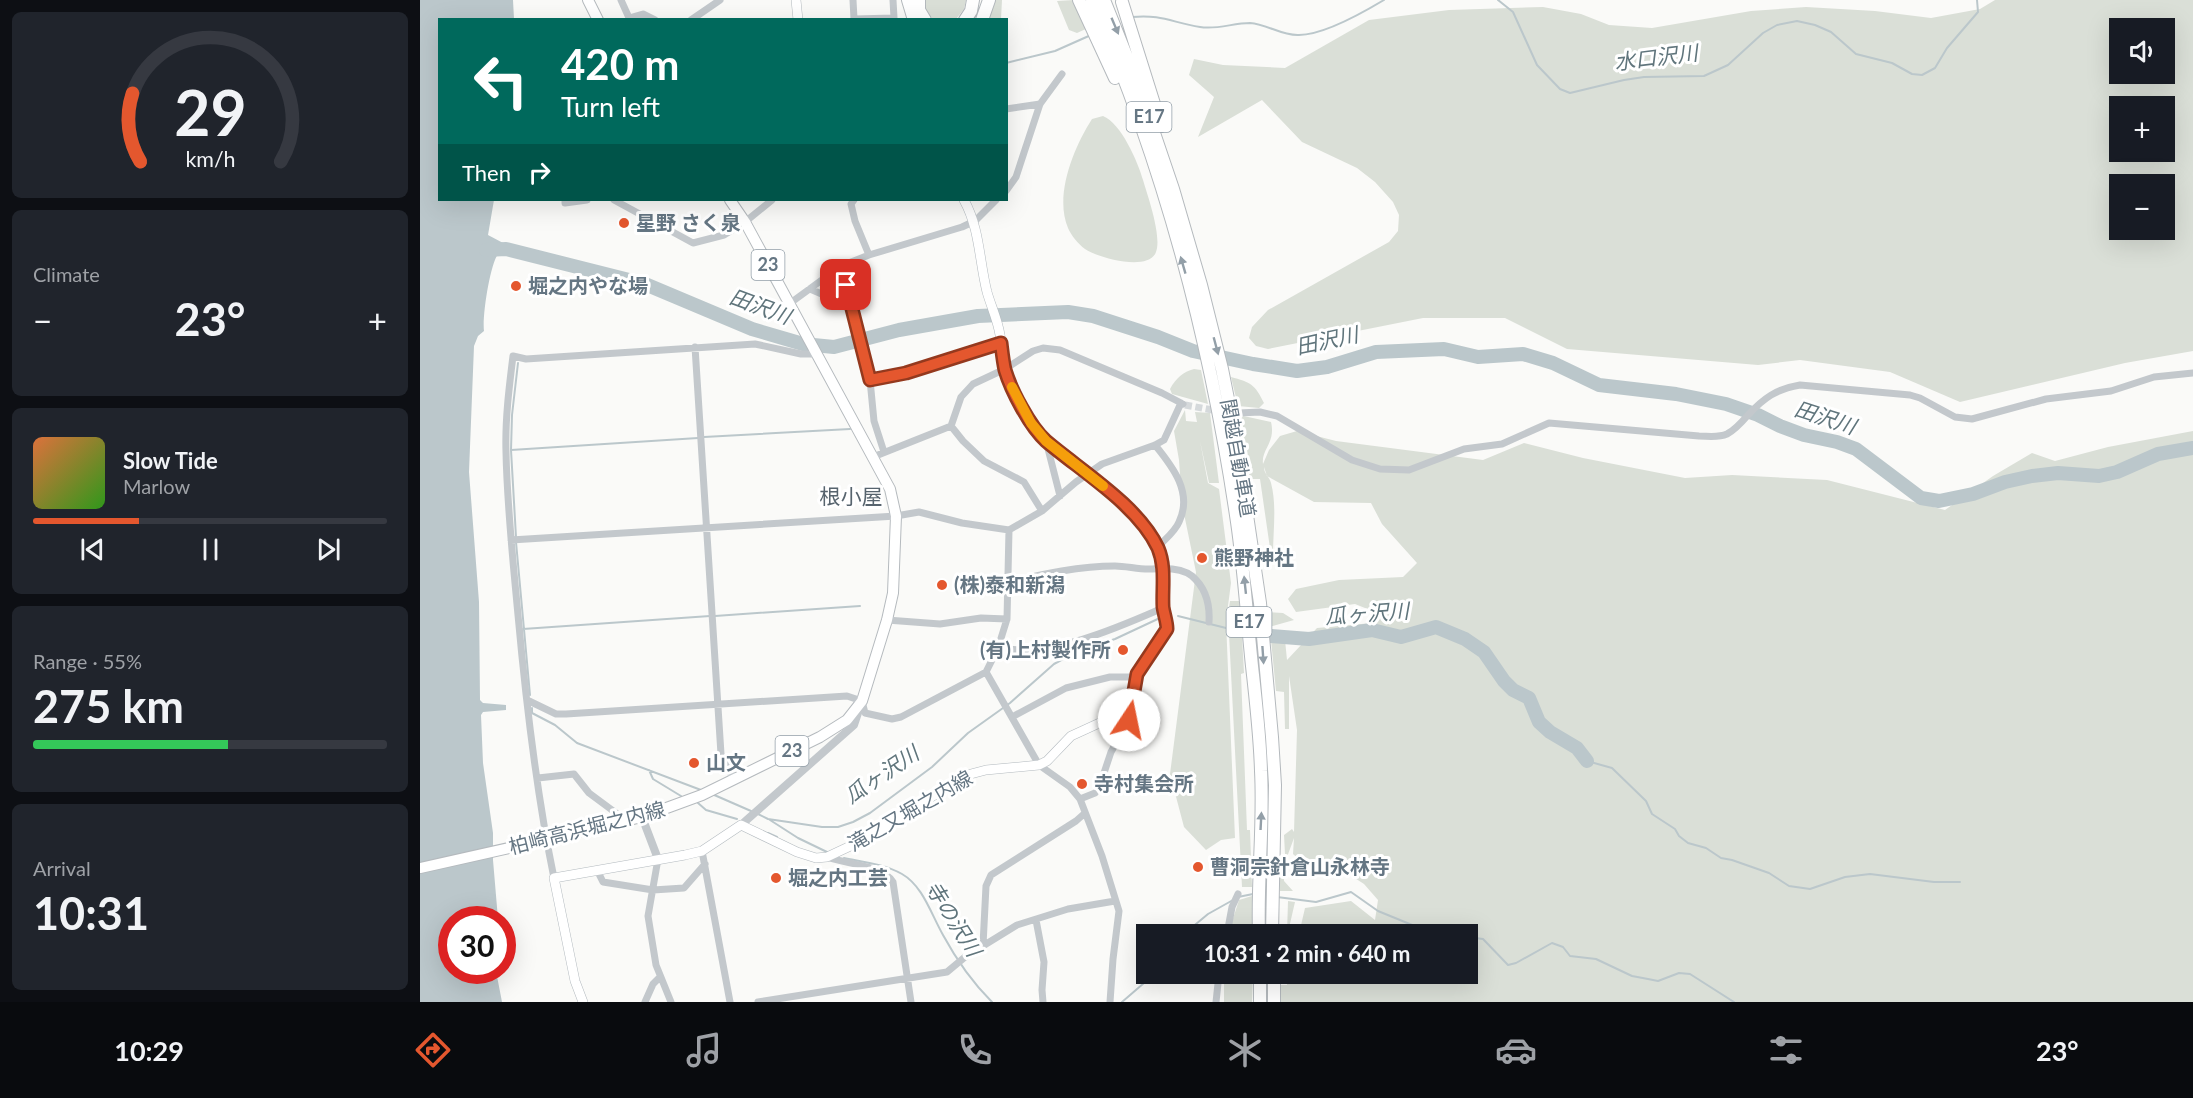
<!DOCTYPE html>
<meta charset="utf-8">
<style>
body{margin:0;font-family:Lato,"Noto Sans JP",sans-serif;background:#20242c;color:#f1f3f6;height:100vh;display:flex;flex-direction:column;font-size:22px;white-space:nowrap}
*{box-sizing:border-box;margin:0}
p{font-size:20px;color:#9ea1a6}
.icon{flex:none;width:33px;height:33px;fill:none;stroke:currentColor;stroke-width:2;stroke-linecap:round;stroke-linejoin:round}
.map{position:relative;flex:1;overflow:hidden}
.panel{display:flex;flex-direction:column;gap:12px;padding:12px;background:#0d0f14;width:420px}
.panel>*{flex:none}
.guide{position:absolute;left:18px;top:18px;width:570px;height:183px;border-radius:0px;box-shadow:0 6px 24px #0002;background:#00695c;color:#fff;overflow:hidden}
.tools{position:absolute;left:1689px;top:18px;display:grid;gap:12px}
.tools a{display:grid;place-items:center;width:66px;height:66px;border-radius:0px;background:#171b24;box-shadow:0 6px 24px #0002;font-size:30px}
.speed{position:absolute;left:18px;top:906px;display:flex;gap:12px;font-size:30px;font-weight:700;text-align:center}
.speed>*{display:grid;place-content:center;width:78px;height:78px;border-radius:50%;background:#171b24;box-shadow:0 6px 24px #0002;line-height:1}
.speed .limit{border:9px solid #d22;background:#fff;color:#111}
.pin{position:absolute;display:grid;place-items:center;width:51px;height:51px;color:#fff;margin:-26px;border-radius:12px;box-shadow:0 3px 9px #0006}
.me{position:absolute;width:66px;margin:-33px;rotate:11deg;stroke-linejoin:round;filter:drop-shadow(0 0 4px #0008)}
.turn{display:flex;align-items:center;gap:21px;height:126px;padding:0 24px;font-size:27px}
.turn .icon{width:78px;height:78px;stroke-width:2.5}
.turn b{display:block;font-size:42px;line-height:51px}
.then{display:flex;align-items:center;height:57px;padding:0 24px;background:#0003;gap:12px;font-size:22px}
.big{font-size:45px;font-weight:700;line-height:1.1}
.panel .widget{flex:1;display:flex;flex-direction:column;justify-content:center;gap:9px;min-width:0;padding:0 21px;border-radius:9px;background:#20242c}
.panel .dial{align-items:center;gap:0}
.dial svg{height:156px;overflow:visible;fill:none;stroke:#363941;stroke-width:7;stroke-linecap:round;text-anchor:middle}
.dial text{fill:#f1f3f6;stroke:none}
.song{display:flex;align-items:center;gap:18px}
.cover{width:72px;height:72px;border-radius:9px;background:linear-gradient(135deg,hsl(20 70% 55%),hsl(110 70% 35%))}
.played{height:6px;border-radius:3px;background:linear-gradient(90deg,#e4572e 30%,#363941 30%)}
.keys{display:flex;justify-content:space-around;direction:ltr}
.heat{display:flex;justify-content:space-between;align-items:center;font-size:33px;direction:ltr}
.charge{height:9px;border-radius:4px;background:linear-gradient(90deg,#34c759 55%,#363941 0)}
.trip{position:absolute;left:716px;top:924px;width:342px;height:60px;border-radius:0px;background:#171b24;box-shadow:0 6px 24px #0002;font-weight:700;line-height:60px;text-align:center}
.tab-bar{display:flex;height:96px;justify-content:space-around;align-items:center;background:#090b0e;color:#9ea1a6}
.tab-bar .icon{width:42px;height:42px}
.tab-bar .selected{color:#e4572e}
.tab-bar b{font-size:27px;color:#f1f3f6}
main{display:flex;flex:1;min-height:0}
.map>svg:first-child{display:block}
</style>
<main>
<section class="panel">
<div class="widget dial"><svg viewBox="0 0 100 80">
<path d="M14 69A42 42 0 1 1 86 69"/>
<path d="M14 69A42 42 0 0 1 10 34" stroke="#e4572e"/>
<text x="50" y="56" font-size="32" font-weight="700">29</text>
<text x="50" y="72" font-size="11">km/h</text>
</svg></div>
<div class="widget"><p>Climate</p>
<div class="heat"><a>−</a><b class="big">23°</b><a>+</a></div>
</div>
<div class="widget">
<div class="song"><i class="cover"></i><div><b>Slow Tide</b><p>Marlow</p></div></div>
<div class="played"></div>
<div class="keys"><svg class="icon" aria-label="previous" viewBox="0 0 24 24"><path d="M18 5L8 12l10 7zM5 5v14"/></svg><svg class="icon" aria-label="pause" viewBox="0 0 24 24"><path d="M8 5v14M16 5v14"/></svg><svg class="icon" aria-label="next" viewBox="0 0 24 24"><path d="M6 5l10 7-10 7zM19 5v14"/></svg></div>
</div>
<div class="widget"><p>Range · 55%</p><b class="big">275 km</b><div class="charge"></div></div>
<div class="widget"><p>Arrival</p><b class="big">10:31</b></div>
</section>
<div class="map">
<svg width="1773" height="1002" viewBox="0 0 1773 1002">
<rect width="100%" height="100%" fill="#fafaf8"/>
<path fill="#dadfd7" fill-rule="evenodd" d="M504,0H546L544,9L536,19H513L506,12Z
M572,0H582L581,19L566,20Z
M654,0L668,28L657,33L649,30L637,1Z
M1575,0H1773V351L1705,363L1540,402L1470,372L1380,360L1338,365L1147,349L1085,318H1003L848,349L836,346L829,338L832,327L848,310L969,242L978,231L979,215L973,202L955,182L937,168L882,142L842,100L778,137L794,97L769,75L774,59L803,65L865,68L949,20L1029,10L1123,7L1161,14L1189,25L1232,28L1331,11L1386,7L1455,11L1511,18L1560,9ZM1700,28H1744V74H1700ZM1700,106H1744V152H1700ZM1700,184H1744V230H1700Z
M683,116C701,123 718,162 723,180C728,197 742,236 736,252C729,272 678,258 665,249C658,244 651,235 648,228C634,195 654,147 672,119Z
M774,369L781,370L788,404L752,394L750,389C756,378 763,372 774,369Z
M811,377C830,382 835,384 844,403L839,408L818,406Z
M765,410L766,421L777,422L775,412L790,413L799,483H789L780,441L788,483L799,489L811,583L806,621L815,838L801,840L786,850L764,827L750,774L776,572L762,504L759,460L754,431Z
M819,415L851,422C856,443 841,449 843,464L849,450L860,436L877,431L916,441L1063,460L1104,443L1163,458L1265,478L1312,475L1407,480L1525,510L1573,476L1612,453L1635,461L1688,447L1773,431V1002H860V985H867V974H1047V934H879L885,908L931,901L955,920L958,900L944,884L927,873L910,872L884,864L873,854L874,838L863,868L864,881L873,891H860L859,866L865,854L864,835L872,829L874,832L877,730L869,676V729H865L864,692L856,691L851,640H865L867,660L897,628L952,623L960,614L935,604L876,612L868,599L876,589L919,580L983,577L997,563L962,524L951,503L894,502L847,476L844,467C844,474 849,476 851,483C857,505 853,532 853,555H851L840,479H830Z
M810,601H819L821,624L811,620L808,613Z
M848,612L863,613L874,620L849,627Z
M809,634L822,636L824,673L821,674L827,830H830L832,887H822Z
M832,896L833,934H808L819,900Z
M868,901L875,902L869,928L873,934H867Z
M804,974H833L832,1002H804Z"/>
<path fill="#bbc7cb" d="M0,0H93L94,19L20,20V200H74L68,235L85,244L83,252L78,254C70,265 62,316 64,331L58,336L54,346L49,472L59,602L60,700L63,703L86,705V710L63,712L61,715L63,763L73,833V860L78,919L32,920V970L76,971L82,1002H0Z"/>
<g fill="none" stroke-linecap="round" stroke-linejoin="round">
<path stroke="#bbc7cb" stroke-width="2" d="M1078,0L1093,12L1117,65L1140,89L1150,93L1204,80L1224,77L1284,76L1308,65L1343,33L1357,25L1377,21L1395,25L1411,32L1436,54L1472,63L1492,74L1502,75L1515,68L1527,48L1558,12L1557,0
M712,17C742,14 753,23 780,27C797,30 813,23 830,23C847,24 862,36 879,35C903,35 944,12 964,0
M586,63L635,51L671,35
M284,437L430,429
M91,450L278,438
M96,537L91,450L92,415L98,363
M96,542L110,695
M295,616L440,606
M758,616L818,631
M103,629L290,616
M112,708V713L135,725L157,743L281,790
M1167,761L1192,768L1226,801L1232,814L1255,829L1259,836L1268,843L1286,848L1301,858L1312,860L1349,873L1369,886L1390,889L1425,877L1450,874L1514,882H1540
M229,770L233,779L261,796
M292,794L331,811
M278,803L286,810L317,819
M336,813L348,819L402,827H418L433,822L450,813L512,767L548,733L590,703L634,664L656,652L695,639L742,617
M350,820L378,838L407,852
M348,833L357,837
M424,858C444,862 464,864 482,874C503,886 511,914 523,935C536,959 552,982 572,1002
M818,897L833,894
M857,897L896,902L931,892L958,911L997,927L1008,934
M764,934L788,914L813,900
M1047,937L1063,939L1088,965L1096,963L1132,943L1143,947L1150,956L1176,959L1212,976L1228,979L1238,981L1259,973L1270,974L1314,1002
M702,1002L724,983L731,974"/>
<path stroke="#bbc7cb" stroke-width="14" d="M66,250L86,249L225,284L332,329L383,344L414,347L479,330L558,316L648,312L673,316L738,337L773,351L833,364L877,371L907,367L956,352L1024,349L1058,357L1103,354L1133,363L1179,385L1256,394L1306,404L1338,415L1360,426L1384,435L1417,442L1436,449L1501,498L1519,501L1553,494L1585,482L1612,476L1638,473L1679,476L1697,472L1738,454L1773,448
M851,636L889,639L952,630L981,637L1016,627L1045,639L1064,652L1084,681L1093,690L1109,698L1119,722L1130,732L1157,748L1167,761"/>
<path stroke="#d5d9db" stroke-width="7" stroke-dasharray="7 3.5" stroke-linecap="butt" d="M765,405L798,411"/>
<defs>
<path id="secondary" d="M376,0L378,20
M163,1002L155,981L134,878L265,855L282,851L321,825L377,852L396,858L407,857L439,842L547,775L566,770L619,765L627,761L651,736L710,709L717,674L747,629C747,622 744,614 743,607C742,590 744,574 741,557C734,522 656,464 627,442C612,430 601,406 593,389C584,371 584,354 580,335C578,321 571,306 567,292C559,260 560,229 544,200"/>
<path id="primary" d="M168,0L178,20
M132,838L222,817L282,795L400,737L427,720L442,701L467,620L473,593L476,516L470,489L325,222L310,200
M0,868L120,841"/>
<path id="motorway" d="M488,0L494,20
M499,0V10L505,20
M659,0L695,78
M672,0C744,165 791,344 817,522C824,570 827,618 832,666C836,701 840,736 841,771C844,826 837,880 839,934
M684,0L716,80L753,189L781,285L802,369L815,434L840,603L852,737L855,785L852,934
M702,2L741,126
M545,20L551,11L553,0
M562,20L569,0
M840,1002V974
M854,1002V974"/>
</defs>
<use href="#secondary" stroke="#b3babf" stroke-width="10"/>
<use href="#primary" stroke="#b5babe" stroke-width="12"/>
<use href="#motorway" stroke="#b4b9bd" stroke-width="14"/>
<path stroke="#c3c8cc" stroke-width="7" d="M201,0L210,20
M433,0L434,19L474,18L473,0
M209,18L223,14L235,20
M271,20L300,0
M586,109L620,104
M586,191L596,177L620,104L642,74
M145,200V203L167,200
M194,200L273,243L304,235L325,222L352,200
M434,200L431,204L435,221L449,255
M421,266L450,380L454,421L464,452
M390,289L432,307
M369,304L421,266L449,255L542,227L555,221L576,200
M275,347L301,754L314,780
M450,380L486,373L581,343
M819,413L840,412L857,416L932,460L960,469L989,470L1044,449L1082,444L1129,423L1279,436C1288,436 1298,438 1307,434C1315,430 1322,422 1328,415C1344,398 1356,389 1380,385L1490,395L1500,398L1535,417L1552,419L1626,399L1691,391L1734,377L1773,373
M531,426L543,441L564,461L604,482L622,511
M626,441L640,496
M735,445C753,467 773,493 759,522C755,532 744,540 737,548
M453,457L531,426L541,397L553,384L585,369L613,351L623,348L640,350L742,393L763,404
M91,540L476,516L499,512L542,523L589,530L622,511L656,482L682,464L735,445L744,440L761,403
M589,582C623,574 660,566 695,566C707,566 720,570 732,569C743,568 762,568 772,576C786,588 790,605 789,622
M467,620L520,624L561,618L587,619
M578,648C632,657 695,629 743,608
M566,672L619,765L650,787L660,799L682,856L699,911L693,959L690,1002
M107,700L136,714H146L427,696L442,701L445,713L472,719L481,717L566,672L578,648L587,619L589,530
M592,717L646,688L690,677H716
M118,778L154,774L169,793L196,813L201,822
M660,799L675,793L679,788L691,752L709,720L710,709
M282,851L310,1002
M407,857C425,864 463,865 473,882L491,1002
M238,859L228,916L236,965L251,1002
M177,870L183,882L233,890L264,888L285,864
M134,878C116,791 106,703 98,615C93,561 87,506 86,452C85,420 89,388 93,356L106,359L335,344L381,354H397
M616,920L624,962L622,990L623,1002
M807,934L812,907L818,894
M563,945L566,886L571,875L656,821L665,813
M225,1002L233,984L240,977
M338,1002L527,972L545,957L597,925L648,909L695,901
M796,1002L799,974"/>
<path stroke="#c3c8cc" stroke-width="8" d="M222,817L238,859
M321,825L434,725L440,707"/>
<use href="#secondary" stroke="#fff" stroke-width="9"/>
<use href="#primary" stroke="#fff" stroke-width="10"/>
<use href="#motorway" stroke="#fff" stroke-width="12"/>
<defs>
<path id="primary-bridge" d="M120,841L132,838"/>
</defs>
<use href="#primary-bridge" stroke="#b5babe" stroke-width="12" stroke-linecap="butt"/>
<use href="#primary-bridge" stroke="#fff" stroke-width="10"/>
</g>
<defs><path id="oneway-solid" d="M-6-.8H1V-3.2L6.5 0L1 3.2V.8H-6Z" transform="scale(1.5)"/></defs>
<g fill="#939fa8">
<use href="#oneway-solid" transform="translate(695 26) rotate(67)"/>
<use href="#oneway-solid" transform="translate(763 265) rotate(-106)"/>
<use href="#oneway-solid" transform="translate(796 346) rotate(75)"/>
<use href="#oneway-solid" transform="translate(825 585) rotate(-96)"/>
<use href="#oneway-solid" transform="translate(843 655) rotate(86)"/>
<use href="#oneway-solid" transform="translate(841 821) rotate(-87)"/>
</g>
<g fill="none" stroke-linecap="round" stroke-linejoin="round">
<defs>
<path id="route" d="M426,285L450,380L486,373L581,343C582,351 583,361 585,370C591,390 610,427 626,441C661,471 718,505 738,548C746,567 742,587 743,607C744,614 747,622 747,629L717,674L709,720"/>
</defs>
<use href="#route" stroke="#94391e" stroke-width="15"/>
<use href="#route" stroke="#e4572e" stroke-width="10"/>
<path stroke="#f59e0b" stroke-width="10" d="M592,387L611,423L626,441L683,486"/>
</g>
<g fill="#e4572e" stroke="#fff" stroke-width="2">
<circle cx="204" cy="223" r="6"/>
<circle cx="96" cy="286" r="6"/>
<circle cx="782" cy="558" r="6"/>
<circle cx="522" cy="585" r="6"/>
<circle cx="703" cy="650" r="6"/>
<circle cx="274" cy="763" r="6"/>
<circle cx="662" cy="784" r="6"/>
<circle cx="778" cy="867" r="6"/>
<circle cx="356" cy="878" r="6"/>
</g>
<g text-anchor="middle" stroke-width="6" stroke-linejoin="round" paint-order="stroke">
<g fill="#fff" stroke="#939fa8" stroke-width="1.5">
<rect x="706.5" y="102" width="45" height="30" rx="4.5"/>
<rect x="331.5" y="250" width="33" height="30" rx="4.5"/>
<rect x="806.5" y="607" width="45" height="30" rx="4.5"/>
<rect x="355.5" y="736" width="33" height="30" rx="4.5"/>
</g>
<g font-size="18" font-weight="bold" fill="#657683">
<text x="729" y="123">E17</text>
<text x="348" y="271">23</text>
<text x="829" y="628">E17</text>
<text x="372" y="757">23</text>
</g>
<g font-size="20" font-weight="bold" fill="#657683" stroke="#fff" text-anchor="start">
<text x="216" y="230">星野 さく泉</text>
<text x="108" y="293">堀之内やな場</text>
<text x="794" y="565">熊野神社</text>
<text x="534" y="592">(株)泰和新潟</text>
<text x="691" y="657" text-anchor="end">(有)上村製作所</text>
<text x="286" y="770">山文</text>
<text x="674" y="791">寺村集会所</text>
<text x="790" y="874">曹洞宗針倉山永林寺</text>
<text x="368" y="885">堀之内工芸</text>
</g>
<g font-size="20" fill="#657683" stroke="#fff">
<text transform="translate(818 458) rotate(80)" y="7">関越自動車道</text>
<text transform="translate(490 811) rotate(-30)" y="7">滝之又堀之内線</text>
<text transform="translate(167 828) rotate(-14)" y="7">柏崎高浜堀之内線</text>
</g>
<g font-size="21" font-style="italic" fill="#60757c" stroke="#fff">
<text transform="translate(1236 58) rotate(-7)" y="7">水口沢川</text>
<text transform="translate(340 307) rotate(20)" y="7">田沢川</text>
<text transform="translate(907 341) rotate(-12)" y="7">田沢川</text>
<text transform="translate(1405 418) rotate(18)" y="7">田沢川</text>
<text transform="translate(947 614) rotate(-4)" y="7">瓜ヶ沢川</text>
<text transform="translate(462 775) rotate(-34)" y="7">瓜ヶ沢川</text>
<text transform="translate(533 919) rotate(58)" y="7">寺の沢川</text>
</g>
<g font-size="21" fill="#57646e" stroke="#fff">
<text x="431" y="504">根小屋</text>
</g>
</g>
</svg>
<div class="tools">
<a><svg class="icon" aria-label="sound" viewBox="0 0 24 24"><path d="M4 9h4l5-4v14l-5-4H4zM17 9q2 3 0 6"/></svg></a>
<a>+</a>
<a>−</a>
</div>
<div class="speed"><div class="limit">30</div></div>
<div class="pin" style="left:426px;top:285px;background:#d93025"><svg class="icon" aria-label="arrive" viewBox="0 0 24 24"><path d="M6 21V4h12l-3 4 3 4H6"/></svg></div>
<svg class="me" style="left:709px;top:720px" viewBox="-20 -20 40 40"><circle r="19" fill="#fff"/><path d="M0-13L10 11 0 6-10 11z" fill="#e4572e"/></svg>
<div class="trip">10:31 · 2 min · 640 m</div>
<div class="guide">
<div class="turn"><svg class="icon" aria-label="left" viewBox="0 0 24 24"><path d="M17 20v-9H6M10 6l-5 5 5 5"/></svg><div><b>420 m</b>Turn left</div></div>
<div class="then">Then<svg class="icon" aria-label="right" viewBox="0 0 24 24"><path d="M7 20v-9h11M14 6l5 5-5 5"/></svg></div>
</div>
</div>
</main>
<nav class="tab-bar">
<b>10:29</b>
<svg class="icon selected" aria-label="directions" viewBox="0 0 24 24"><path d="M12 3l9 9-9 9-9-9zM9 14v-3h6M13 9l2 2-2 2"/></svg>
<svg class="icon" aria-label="music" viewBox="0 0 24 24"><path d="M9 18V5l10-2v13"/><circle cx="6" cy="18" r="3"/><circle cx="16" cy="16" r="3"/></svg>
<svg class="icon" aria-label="phone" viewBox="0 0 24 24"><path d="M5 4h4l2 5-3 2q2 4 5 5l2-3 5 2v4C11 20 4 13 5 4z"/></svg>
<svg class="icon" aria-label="climate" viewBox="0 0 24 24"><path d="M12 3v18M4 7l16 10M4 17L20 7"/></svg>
<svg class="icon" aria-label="car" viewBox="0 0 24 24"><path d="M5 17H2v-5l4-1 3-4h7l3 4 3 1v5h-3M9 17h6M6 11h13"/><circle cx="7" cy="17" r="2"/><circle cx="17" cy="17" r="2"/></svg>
<svg class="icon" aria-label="filters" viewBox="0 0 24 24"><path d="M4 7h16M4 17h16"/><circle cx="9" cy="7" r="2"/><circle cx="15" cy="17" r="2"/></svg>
<b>23°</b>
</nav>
